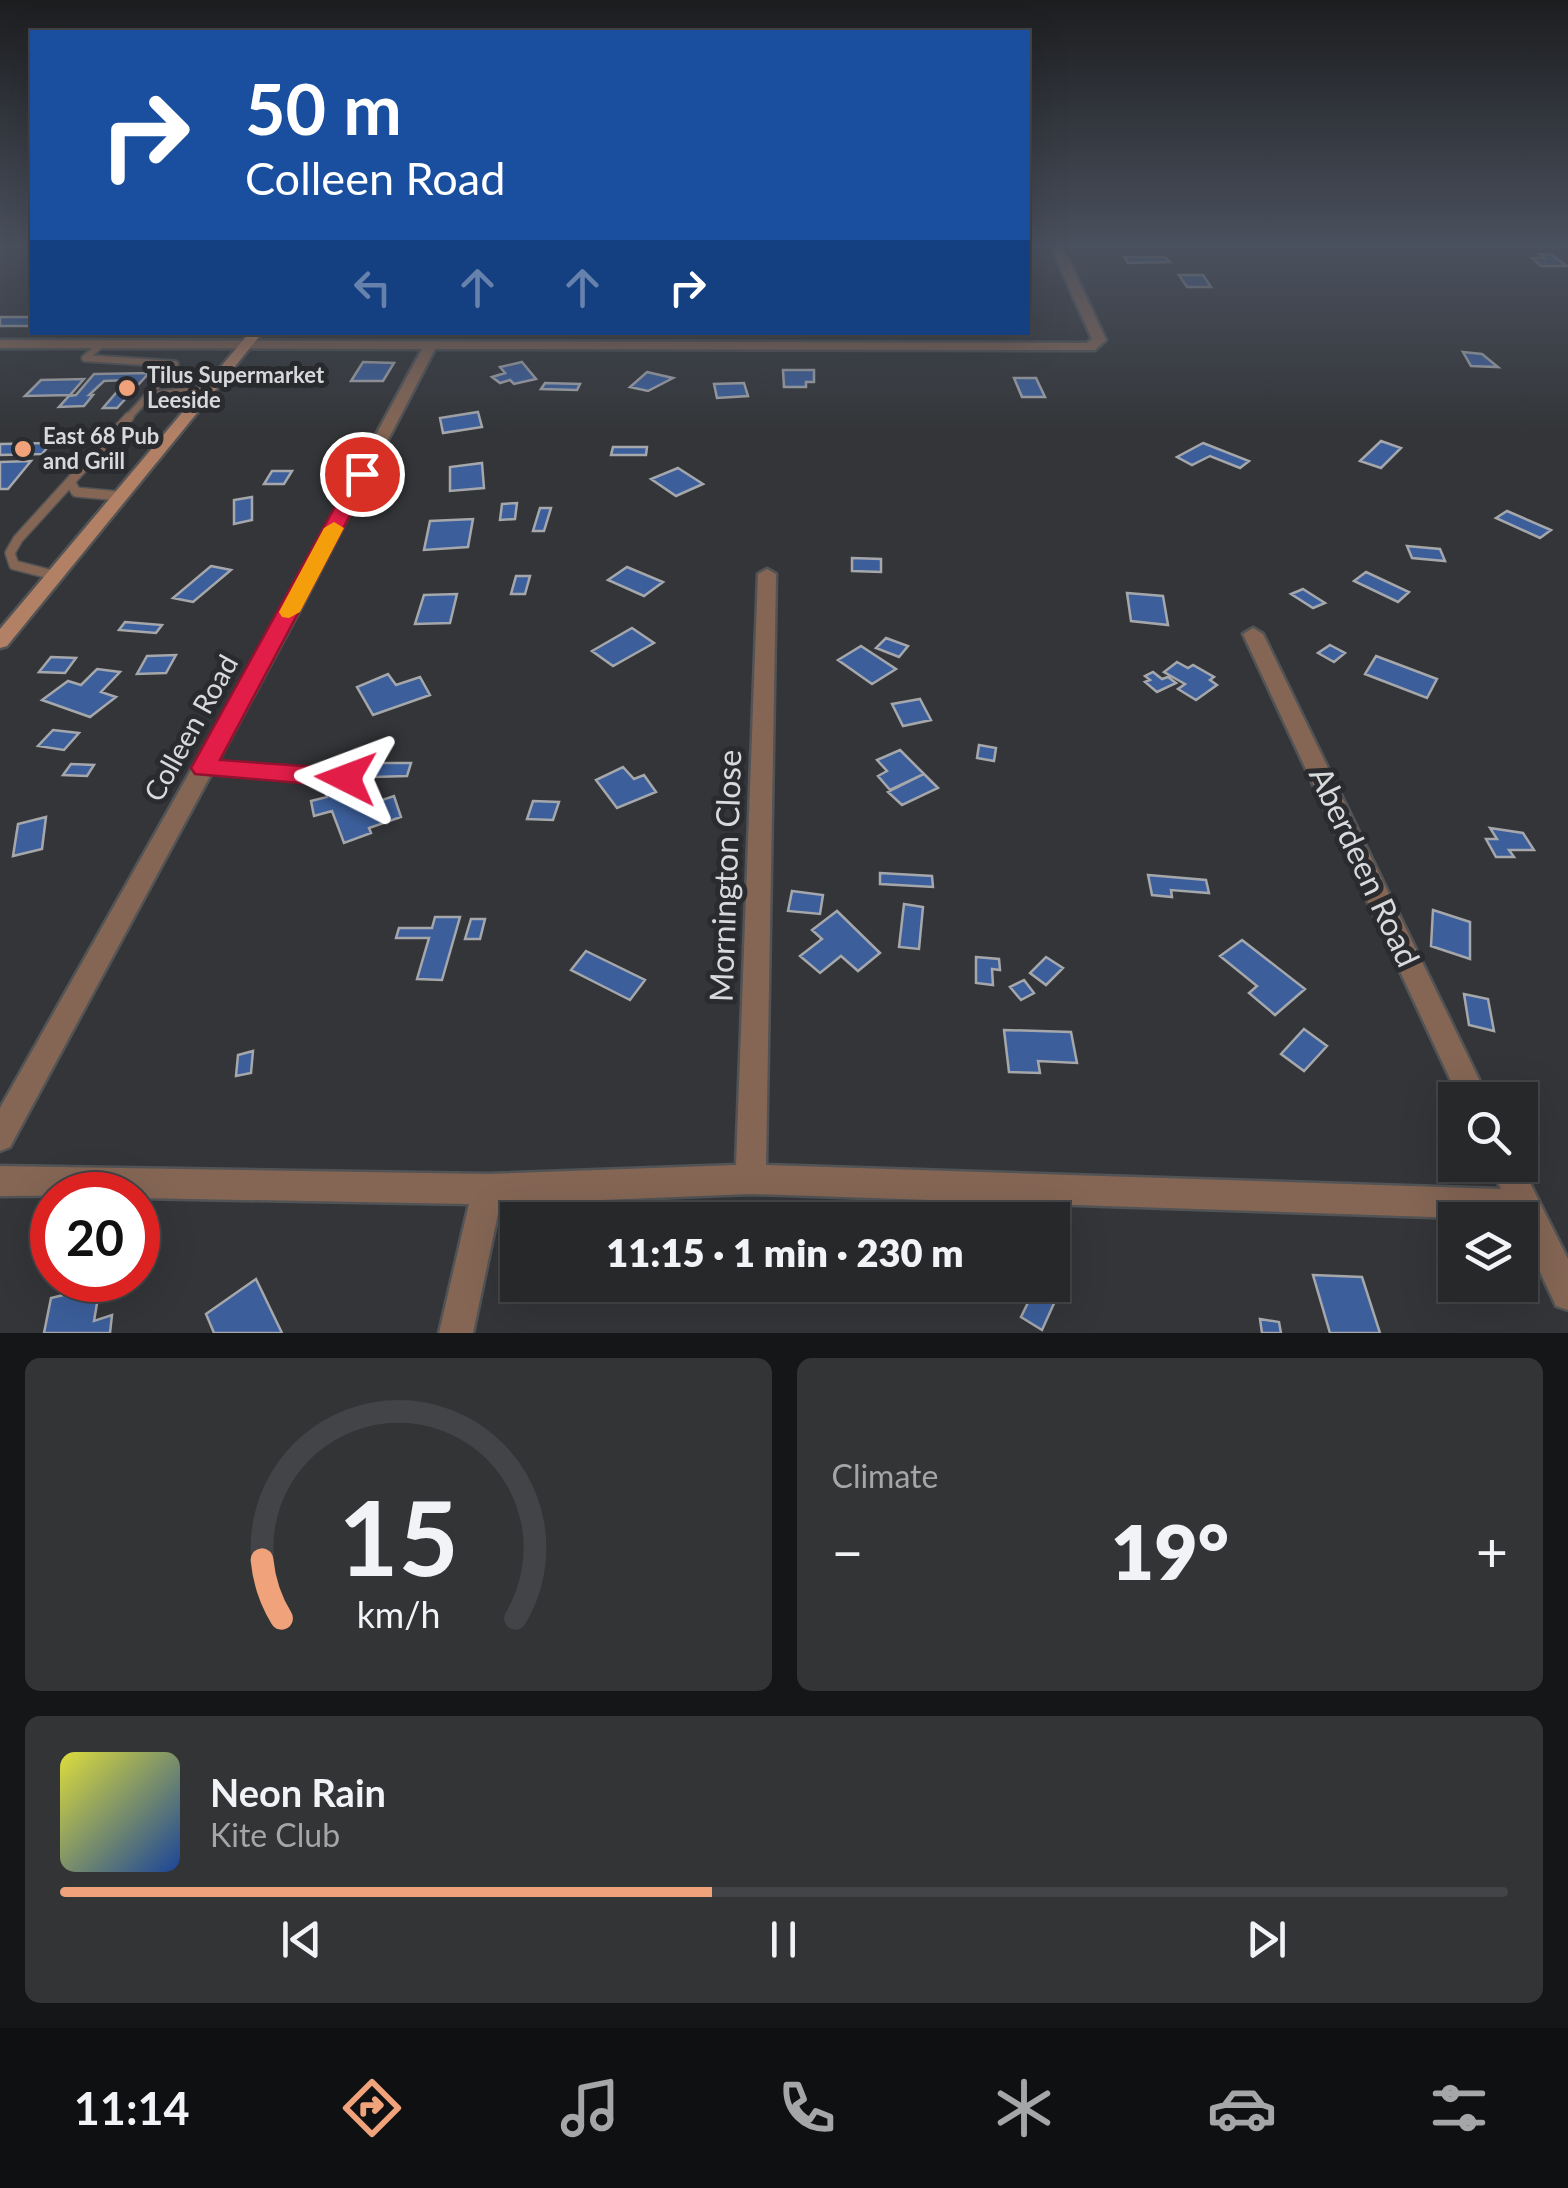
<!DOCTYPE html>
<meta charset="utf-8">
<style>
body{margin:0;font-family:Lato,sans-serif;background:#323436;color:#f1f3f6;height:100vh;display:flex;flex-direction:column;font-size:38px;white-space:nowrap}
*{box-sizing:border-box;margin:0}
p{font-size:32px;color:#a4a6a8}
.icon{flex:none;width:55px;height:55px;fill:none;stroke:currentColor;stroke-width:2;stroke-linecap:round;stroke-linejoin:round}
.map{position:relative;height:1333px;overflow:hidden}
.sheet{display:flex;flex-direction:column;gap:25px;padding:25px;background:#151617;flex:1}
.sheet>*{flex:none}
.guide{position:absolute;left:30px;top:30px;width:1000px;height:305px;border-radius:0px;box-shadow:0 10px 40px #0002,0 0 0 2px #424447;background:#1a4fa0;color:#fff;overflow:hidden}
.tools{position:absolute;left:1438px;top:1082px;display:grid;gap:20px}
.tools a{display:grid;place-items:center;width:100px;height:100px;border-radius:0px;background:#26282a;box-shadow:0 10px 40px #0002,0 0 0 2px #424447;font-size:50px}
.speed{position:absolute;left:30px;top:1172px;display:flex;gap:20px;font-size:50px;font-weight:700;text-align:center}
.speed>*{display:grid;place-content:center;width:130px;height:130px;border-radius:50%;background:#26282a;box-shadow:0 10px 40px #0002,0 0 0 2px #424447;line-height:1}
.speed .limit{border:15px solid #d22;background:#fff;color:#111}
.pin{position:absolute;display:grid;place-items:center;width:85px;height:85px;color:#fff;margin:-42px;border:5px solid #fff;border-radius:50%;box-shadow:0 2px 10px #0007}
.me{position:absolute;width:110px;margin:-55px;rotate:273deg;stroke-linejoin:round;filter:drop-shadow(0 0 8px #0008)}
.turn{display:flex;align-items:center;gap:35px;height:210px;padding:0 50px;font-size:45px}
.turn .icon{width:130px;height:130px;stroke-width:2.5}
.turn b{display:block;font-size:70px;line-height:85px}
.lanes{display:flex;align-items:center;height:95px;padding:0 50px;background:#0003;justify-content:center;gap:50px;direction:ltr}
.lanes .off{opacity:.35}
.big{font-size:75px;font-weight:800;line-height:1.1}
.sheet .tile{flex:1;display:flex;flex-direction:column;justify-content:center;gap:15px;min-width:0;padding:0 35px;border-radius:15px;background:#323436}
.sheet .dial{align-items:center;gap:0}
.dial svg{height:260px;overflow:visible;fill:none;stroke:#424447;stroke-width:7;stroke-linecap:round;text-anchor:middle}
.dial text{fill:#f1f3f6;stroke:none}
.song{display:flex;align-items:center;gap:30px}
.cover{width:120px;height:120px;border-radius:15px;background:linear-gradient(135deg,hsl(60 70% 55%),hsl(220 70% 35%))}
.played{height:10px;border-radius:5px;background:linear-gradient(90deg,#f0a27a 45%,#424447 45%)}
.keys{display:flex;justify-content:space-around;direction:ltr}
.heat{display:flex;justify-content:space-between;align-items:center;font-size:55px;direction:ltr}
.sheet .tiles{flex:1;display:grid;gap:25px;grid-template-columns:1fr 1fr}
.tile:last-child{grid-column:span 2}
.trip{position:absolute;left:500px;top:1202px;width:570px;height:100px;border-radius:0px;background:#26282a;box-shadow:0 10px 40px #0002,0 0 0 2px #424447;font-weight:800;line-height:100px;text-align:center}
.tab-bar{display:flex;height:160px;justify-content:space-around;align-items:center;background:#0f1011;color:#a4a6a8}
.tab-bar .icon{width:70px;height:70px}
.tab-bar .active{color:#f0a27a}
.tab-bar b{font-size:45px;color:#f1f3f6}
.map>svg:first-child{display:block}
</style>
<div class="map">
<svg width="1568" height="1333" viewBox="0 0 1568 1333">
<rect width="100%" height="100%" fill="#333538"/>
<path fill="#3c5f9c" stroke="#a5a7aa" stroke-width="2.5" d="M1539,254L1552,255L1567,266H1541L1532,258H1544Z
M1124,257H1165L1170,262L1128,263Z
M1179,275H1203L1211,287H1187Z
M0,317H32V322L28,326H0Z
M1463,352L1482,354L1498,367L1471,366Z
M363,362L394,363L383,381H351Z
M522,362L536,379L514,384L510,380L500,383L492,377L505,373L500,367Z
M783,370H814V382H806V387H784Z
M647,372L673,378L648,391L630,387Z
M149,373L117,408H103L127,380L104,381L89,395H93L84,406L59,407L69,396L76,395L94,374Z
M1014,378H1036L1045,397H1022Z
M84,379L70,395L25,396L41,380Z
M545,383L580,384L577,390L541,389Z
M744,383L748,396L717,398L714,384Z
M478,412L482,427L443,433L440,418Z
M1381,441L1401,448L1381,468L1360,461Z
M51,443L42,454L0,455V444Z
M1203,443L1249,461L1240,468L1210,456L1192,465L1177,457Z
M613,447H647L646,455H611Z
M31,461L8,489H0V462Z
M482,463L484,488L450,491V467Z
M678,468L703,484L676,496L651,479Z
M272,471H292L284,484H264Z
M252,497V520L234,524V500Z
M517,503L515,519L500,520L502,504Z
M540,508H551L544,531H533Z
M1507,511L1551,530L1540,538L1496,518Z
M473,519L468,547L424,550L430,521Z
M1407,546L1440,549L1445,561L1412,558Z
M852,558L881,559V572L852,571Z
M211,566L231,570L193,602L173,598Z
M627,567L663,582L644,596L608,580Z
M1366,572L1409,592L1398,602L1354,581Z
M516,576H530L525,594H511Z
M1303,589L1325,603L1313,608L1291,594Z
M1127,593L1163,596L1168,625L1131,621Z
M457,594L450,623L415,624L424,595Z
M125,622L162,625L156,633L119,630Z
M632,628L654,643L613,666L592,651Z
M886,638L908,646L899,657L876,648Z
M1330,645L1345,653L1334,662L1318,653Z
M861,646L896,669L872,684L838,660Z
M176,655L166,673L137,674L147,656Z
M1376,656L1437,679L1427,698L1365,674Z
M51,657L76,658L65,673L39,672Z
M1177,662L1188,668L1193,665L1214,677L1210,680L1217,685L1196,700L1178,689L1185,684L1164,672Z
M97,669L120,672L101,692L116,697L90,717L42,700L68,681L81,685Z
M1153,672L1162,679L1168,677L1176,683L1157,692L1145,682L1150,680L1145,676Z
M388,674L396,685L420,677L430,695L373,715L357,687Z
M920,699L931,720L903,726L892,704Z
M53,730L79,733L64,750L38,746Z
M979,745L996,748L994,761L977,758Z
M900,750L924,774L890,790L878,776L887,771L877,760Z
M377,763H411L407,776L373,777Z
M71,764L94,765L87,776L63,775Z
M623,767L634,779L644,775L656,792L617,808L596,780Z
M924,774L938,788L902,805L888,792Z
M350,780L361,807L394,796L401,817L369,828L371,833L344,843L332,811L314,816L311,801L327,797L324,789Z
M533,801L559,802L553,820L527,819Z
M46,817L42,849L13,856L18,824Z
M1490,828L1523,833L1534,850H1509L1514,857H1496L1486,839H1497Z
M880,873L932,876L933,887L880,884Z
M1148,875L1206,880L1209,893L1171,890L1172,897L1152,895Z
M792,891L823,895L820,914L788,911Z
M904,904L923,907L919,949L899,947Z
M1433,910L1470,922V959L1431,946Z
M837,911L880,953L858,971L841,956L820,973L800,956L822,939L812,930Z
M435,917H460L442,980L417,979L429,938H396L399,928H432Z
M471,919H485L480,939H465Z
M1242,940L1305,989L1275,1015L1249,993L1257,986L1220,956Z
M586,951L645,980L630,1000L571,970Z
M976,957L999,959L1000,970L992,969L993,985L976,983Z
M1046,957L1063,968L1046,985L1030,973Z
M1024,980L1034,993L1021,1000L1010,987Z
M1464,994L1488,999L1494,1031L1469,1025Z
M1304,1029L1327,1046L1304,1071L1281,1054Z
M1004,1030L1071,1032L1077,1063L1038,1061L1040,1073L1009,1072Z
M253,1051L251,1073L236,1076L238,1055Z
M1313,1275L1362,1277L1380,1333H1330Z
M256,1279L282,1333H214L206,1314Z
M100,1286L94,1321L112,1315L110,1333H44L51,1298Z
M1036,1286L1056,1299L1042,1330L1021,1317Z
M1260,1319L1279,1322L1281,1333H1262Z"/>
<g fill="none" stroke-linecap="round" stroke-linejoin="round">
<defs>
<path id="lane-far2" d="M102,344L85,358L175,364L149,395
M126,420L149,395L208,389"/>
<path id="lane-far1" d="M71,483L76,492L119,496
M53,575L14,565L10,553L18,539L129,417"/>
<path id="lane" d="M203,768L346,778"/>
<path id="street" d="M1050,245H1062L1106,340L1095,350L435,349L304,602L10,1147L0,1151V1108L286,602L422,349L0,348V340L1087,343L1092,339Z
M767,569L776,574L766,1165L1501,1189L1490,1165L1520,1163L1568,1259V1310L1556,1306L1520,1229V1220L751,1194L500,1204L473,1333H439L469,1204L138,1198V1195L0,1196V1166L488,1174L736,1165L758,574Z
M1253,628L1263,634L1489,1100H1460L1243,634Z"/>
<path id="secondary" d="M250,332H263L7,646L0,648V629Z"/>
</defs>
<use href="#lane-far2" stroke="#515355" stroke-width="10"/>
<use href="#lane-far1" stroke="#515355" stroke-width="12"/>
<use href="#lane" stroke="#515355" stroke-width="16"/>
<use href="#street" stroke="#515355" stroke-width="5"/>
<use href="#secondary" stroke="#515355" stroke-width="5"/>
<use href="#lane-far2" stroke="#856655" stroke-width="6"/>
<use href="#lane-far1" stroke="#856655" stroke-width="9"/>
<use href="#lane" stroke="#856655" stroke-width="11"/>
<use href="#street" fill="#856655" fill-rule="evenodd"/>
<use href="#secondary" fill="#b28065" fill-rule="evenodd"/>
</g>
<linearGradient id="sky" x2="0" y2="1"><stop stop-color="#1c1d1f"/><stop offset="0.57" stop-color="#4a515e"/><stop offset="1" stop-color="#4a515e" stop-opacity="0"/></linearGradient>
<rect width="1568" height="432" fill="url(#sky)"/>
<path fill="#e11d48" stroke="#92132f" stroke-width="2.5" d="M362,469L372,474L220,760L346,769L354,771L358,778L354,784L346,787L195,774L191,768L353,474Z"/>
<path fill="#f59e0b" d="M334,522L344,528L300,612L289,618L282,617L279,612L324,528Z"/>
<g fill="#f0a27a" stroke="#292b2e" stroke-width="4">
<circle cx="127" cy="388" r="10"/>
<circle cx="23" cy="449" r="10"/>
</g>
<g text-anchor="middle" stroke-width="10" stroke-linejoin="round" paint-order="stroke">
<g font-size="22" font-weight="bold" fill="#d8d9db" stroke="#292b2e" text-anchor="start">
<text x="147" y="383">Tilus Supermarket<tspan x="147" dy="25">Leeside</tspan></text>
<text x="43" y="444">East 68 Pub<tspan x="43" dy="25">and Grill</tspan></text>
</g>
<g font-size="28" fill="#d8d9db" stroke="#292b2e">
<text transform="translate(191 728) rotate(-61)" y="10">Colleen Road</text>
</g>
<g font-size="32" fill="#d8d9db" stroke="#292b2e">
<text transform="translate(1364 867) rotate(65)" y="11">Aberdeen Road</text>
<text transform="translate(726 876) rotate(-88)" y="11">Mornington Close</text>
</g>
</g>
</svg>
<div class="tools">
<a><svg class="icon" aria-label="search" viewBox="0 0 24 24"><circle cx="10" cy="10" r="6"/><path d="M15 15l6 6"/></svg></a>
<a><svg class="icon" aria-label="layers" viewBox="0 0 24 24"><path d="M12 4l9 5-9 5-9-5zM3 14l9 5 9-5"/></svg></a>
</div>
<div class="speed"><div class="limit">20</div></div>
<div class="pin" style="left:362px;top:474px;background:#d93025"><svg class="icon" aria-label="arrive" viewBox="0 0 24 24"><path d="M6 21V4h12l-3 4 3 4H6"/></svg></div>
<svg class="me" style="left:346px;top:778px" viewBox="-20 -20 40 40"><path d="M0-17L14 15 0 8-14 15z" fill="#e11d48" stroke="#fff" stroke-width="4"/></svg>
<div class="trip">11:15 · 1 min · 230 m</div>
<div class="guide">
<div class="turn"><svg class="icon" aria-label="right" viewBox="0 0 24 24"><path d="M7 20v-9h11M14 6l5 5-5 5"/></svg><div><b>50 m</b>Colleen Road</div></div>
<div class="lanes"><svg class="icon off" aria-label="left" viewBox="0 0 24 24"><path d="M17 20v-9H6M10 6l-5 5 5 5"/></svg><svg class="icon off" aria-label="ahead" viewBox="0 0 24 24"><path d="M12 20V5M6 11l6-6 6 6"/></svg><svg class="icon off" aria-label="ahead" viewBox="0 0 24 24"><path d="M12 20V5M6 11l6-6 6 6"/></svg><svg class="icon" aria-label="right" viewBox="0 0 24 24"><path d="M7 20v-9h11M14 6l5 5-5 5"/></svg></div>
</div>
</div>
<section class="sheet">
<div class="tiles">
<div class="tile dial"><svg viewBox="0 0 100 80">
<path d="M14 69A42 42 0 1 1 86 69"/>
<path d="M14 69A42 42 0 0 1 8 51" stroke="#f0a27a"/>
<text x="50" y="56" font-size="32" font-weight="700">15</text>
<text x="50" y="72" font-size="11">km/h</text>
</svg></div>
<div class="tile"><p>Climate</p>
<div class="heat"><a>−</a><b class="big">19°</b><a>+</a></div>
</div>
<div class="tile">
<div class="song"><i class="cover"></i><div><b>Neon Rain</b><p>Kite Club</p></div></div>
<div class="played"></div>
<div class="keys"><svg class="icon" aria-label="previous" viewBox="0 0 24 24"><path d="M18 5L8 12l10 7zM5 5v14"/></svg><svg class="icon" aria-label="pause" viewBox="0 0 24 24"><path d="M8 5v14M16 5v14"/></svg><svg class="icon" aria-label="next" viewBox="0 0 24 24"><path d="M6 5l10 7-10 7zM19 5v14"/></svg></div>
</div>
</div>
</section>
<nav class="tab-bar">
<b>11:14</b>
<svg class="icon active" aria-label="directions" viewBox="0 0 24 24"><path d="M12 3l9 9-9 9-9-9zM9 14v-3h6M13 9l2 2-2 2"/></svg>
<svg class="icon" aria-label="music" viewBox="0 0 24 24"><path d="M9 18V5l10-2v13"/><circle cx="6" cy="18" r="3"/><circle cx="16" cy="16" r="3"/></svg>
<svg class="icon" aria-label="phone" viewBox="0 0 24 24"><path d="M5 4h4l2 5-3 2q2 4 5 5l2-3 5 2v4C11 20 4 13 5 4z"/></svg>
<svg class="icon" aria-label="climate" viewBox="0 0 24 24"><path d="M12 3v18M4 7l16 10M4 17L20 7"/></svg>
<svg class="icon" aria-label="car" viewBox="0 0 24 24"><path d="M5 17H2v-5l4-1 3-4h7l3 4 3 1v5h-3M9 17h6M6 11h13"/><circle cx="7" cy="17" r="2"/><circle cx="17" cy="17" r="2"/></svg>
<svg class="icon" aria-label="filters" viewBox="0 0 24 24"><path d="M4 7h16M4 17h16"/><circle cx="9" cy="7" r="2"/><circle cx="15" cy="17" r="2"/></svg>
</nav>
